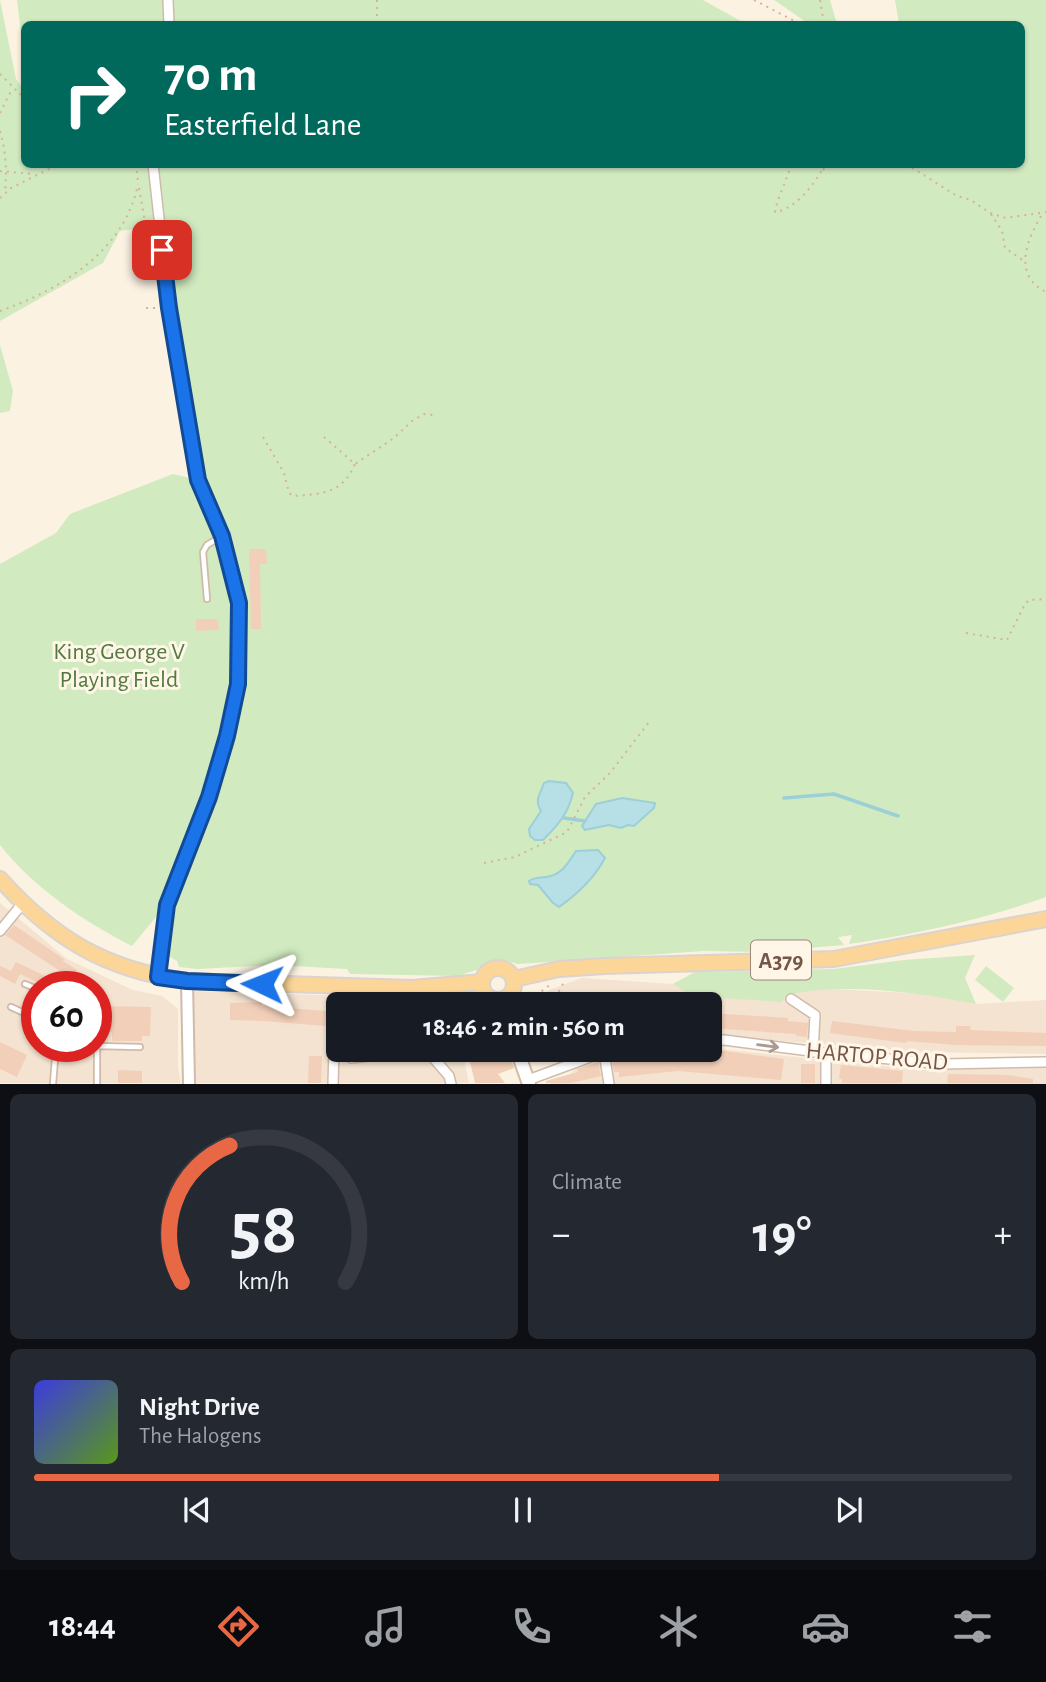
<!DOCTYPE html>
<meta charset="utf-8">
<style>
body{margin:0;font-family:"Alegreya Sans",sans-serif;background:#242831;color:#f1f3f6;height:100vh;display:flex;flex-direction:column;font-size:26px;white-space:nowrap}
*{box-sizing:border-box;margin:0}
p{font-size:23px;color:#9ea1a6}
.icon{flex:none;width:38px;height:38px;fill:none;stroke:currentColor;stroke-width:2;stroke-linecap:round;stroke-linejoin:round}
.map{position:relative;height:1084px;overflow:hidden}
.drawer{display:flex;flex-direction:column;gap:10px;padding:10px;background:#0d0f14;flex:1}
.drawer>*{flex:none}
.top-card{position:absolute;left:21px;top:21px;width:1004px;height:147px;border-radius:10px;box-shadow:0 2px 5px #0004;background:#00695c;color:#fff;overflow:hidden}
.speed{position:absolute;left:21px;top:971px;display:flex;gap:14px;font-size:35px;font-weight:700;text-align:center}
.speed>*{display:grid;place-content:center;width:91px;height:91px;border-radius:50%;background:#171b24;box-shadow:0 2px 5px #0004;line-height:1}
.speed .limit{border:10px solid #d22;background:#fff;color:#111}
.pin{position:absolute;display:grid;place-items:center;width:60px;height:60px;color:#fff;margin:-30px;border-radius:14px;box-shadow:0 4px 10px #0006}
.me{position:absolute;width:77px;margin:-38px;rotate:272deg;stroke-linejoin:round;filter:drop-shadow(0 0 5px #0008)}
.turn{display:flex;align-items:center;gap:24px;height:147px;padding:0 28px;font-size:32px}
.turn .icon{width:91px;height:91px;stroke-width:2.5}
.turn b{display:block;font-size:49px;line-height:60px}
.big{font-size:52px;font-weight:700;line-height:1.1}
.drawer .card{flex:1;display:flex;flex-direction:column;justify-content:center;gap:10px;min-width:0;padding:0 24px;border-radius:10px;background:#242831}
.drawer .dial{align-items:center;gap:0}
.dial svg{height:182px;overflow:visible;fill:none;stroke:#363941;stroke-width:7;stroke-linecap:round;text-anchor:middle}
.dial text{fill:#f1f3f6;stroke:none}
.song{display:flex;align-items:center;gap:21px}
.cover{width:84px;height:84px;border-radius:10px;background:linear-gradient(135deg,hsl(240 70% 55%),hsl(90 70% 35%))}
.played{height:7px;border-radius:4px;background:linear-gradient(90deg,#e86845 70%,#363941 70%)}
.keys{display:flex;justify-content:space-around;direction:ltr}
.heat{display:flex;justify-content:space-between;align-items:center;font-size:38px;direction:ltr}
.drawer .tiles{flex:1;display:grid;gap:10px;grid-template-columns:1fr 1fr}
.card:last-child{grid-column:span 2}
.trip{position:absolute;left:326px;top:992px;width:396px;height:70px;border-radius:10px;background:#171b24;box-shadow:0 2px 5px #0004;font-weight:700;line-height:70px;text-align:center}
.dock{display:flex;height:112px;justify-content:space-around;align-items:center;background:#090b0e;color:#9ea1a6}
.dock .icon{width:49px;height:49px}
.dock .selected{color:#e86845}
.dock b{font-size:32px;color:#f1f3f6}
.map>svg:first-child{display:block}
</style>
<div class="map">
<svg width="1046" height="1084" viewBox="0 0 1046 1084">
<rect width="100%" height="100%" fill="#fcf2e2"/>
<path fill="#f4e3d0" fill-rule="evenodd" d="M0,903L67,959L133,990L162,996L178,1009V1067L181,1083H0ZM37,987H96V1046H37Z
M582,978L673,984L693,996L786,995L816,988L927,994L976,1004L1046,1000V1054L920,1052L709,1035V1004H535L549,990Z
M192,991L411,998L456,1004H338V1050H462L469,1083H193Z
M709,1048L925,1070L1046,1068V1084H551L550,1080L569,1075L576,1068L613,1058L656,1050Z"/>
<path fill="#d1eac0" d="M0,0L16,79L24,90V164H1022V24H899L895,0H1046V897C982,920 917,934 849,944L852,935L838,937L844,945L759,952L704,951L518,964L506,961L457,976L350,974L347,969L274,965L197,969L179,967L177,961L161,951L165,906L132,946C83,921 34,888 0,845V564L56,533L70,514L173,474L198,480L159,225L120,231L103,263L0,321Z
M17,0H165L167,24H24V58Z
M168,0H703L746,24H169Z
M774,0H830L837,24H809Z
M0,345L13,391L10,411L0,413Z
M975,955L965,978L976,1004C917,992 844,982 786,995L782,1002L692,996L673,984L695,972L834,969L904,960Z
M986,966L1014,988L1003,1002L975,980Z"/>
<path fill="#b6dfe6" stroke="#9ccfd8" stroke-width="2" d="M549,781L566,783L573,793C568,814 558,825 543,840H535L530,836L529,829L541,811C534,799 540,795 544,783Z
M622,798L655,803L654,808L634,826L628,825L621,828L609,825L585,830L582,826L596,804Z
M598,850L605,858C595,877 576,895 559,907L553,903L538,885L530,884L529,881C535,877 539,878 546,877C562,875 568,863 576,851Z"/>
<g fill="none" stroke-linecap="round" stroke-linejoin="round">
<path stroke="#9ccfd8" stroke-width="3.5" d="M784,798L834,794L898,816
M564,818L585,821"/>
</g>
<path fill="#f2cfb9" d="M249,549H266L267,564H260L261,629H251Z
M196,619H218L219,630L196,631Z
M14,925L64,959L63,961L77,970L71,978L5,935Z
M16,962L47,977L43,985L20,974L15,984L0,976V966L11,971Z
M262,1002V1006L338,1012V1027L264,1021L230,1020V1003Z
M96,1006L151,1007L150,1036H142V1041H112V1032L96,1031Z
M709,1013L788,1018V1021L808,1023L807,1037L796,1036V1034L709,1028Z
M832,1021L914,1031L956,1032V1026H970L971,1030L1046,1033V1046L956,1045L907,1041L906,1043L830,1033Z
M0,1042L27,1055L17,1077L0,1069Z
M709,1049L784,1059L781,1080L678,1071L619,1077V1072H614L612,1058L656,1050Z
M467,1050H493L494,1055L508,1050L514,1068L498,1074L505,1083H475Z
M309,1056H322L321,1083H308Z
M598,1062L601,1076L571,1083H546V1081L578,1072L577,1069Z
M801,1064H815V1083H801Z
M841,1065L903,1071L902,1083H842V1079H839Z
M118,1070L142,1071V1083H118Z
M948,1074L1008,1075L1033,1079V1083H947Z"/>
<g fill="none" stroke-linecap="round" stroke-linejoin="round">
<defs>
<path id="service" d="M207,599L203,552L207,545L222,536
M25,984L37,989
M65,987L68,981
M11,1007L31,1016H37
M96,1046L140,1047
M97,1046V1084
M53,1084L56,1046"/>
<path id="minor" d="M168,0L169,24
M153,164L169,308L199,480L221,534L239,603L238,684L221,762L167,905L158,977
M0,931L23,903
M791,999L815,1015L813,1052
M709,1041L724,1040L826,1053L943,1064L1046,1062
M604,1052L609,1084
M351,1058L405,1052L431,1055L449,1076L451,1084
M528,1080L604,1052L621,1050
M333,1084L334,1050
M826,1084V1053"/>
<path id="tertiary" d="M187,981L189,1084"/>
<path id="secondary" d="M505,999L506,1004
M517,1050L529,1084"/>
<path id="primary" d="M0,879C54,939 106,970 187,981L412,988L482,982
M482 984a16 16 0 1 1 32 0a16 16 0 1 1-32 0Z
M514,979L559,969L605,966L834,959L1046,919"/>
</defs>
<use href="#service" stroke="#d0bbab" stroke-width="8"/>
<use href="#minor" stroke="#d0bbab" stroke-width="12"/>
<use href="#tertiary" stroke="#d0bbab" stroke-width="14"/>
<use href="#secondary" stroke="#d3bba8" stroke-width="16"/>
<use href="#primary" stroke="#dbd3cf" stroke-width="18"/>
<path stroke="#d7b29c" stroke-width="2" stroke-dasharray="2 5" stroke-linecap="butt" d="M377,0V24
M754,0L800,24
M820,0L824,24
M0,74L20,94L24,95
M0,113L12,89
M0,131C6,152 7,170 5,192
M136,164L138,182
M791,164C787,181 778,195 775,212C794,210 813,186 822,170
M821,164L822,170L834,164
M906,164L957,196L971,200L990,213L1006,218L1046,212
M0,171L34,174
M139,188L146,227L141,245
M0,198L11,188L59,164
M991,214L1002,231L1005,248L1024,261
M1041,216C1027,240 1012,275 1046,292
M146,308H159
M0,311C60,290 125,251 138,184
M263,437L284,473L289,493L293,496C322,494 342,494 355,464
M324,437L355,464L394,438L412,421L424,414L433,415
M966,633L1007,640L1025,604L1029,600L1046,599
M484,863L515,857L567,832L585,797L610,773L649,722
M452,997L470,1004
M525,1004L551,984
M552,1004L564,982"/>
<use href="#service" stroke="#fff" stroke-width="4.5"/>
<use href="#minor" stroke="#fff" stroke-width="9"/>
<use href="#tertiary" stroke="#fff" stroke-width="10"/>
<use href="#secondary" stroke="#fff" stroke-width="12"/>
<use href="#primary" stroke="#fcd699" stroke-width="14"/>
</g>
<defs><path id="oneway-shaft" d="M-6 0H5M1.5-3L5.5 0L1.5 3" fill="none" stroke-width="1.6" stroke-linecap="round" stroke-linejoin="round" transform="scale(1.75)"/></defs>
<use stroke="#ac9a91" href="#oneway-shaft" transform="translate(768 1046) rotate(7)"/>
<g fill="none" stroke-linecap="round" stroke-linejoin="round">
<defs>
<path id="route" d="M162,250L169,308L198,480L222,536L239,603L238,684L227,736L209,797L167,905L158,977L187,981L262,984"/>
</defs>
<use href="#route" stroke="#114b97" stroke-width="18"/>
<use href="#route" stroke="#1a73e8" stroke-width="12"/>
</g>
<g text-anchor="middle" stroke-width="6" stroke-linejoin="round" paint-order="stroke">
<rect fill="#fff6e8" stroke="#9e8778" stroke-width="2" x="751" y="940.5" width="60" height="39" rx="5"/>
<g font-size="23" font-weight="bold" fill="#745748">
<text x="781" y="968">A379</text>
</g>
<g font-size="24" fill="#527a40" stroke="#fff6e8">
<text x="119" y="659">King George V<tspan x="119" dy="28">Playing Field</tspan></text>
</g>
<g font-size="24" fill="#745748" stroke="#fff6e8">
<text transform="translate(877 1056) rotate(5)" y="8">HARTOP ROAD</text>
</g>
</g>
</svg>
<div class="speed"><div class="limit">60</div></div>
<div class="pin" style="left:162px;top:250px;background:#d93025"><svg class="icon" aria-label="arrive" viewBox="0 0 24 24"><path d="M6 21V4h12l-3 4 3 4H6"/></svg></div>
<svg class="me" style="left:262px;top:984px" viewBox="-20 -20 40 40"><path d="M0-17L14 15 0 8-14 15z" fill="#1a73e8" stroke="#fff" stroke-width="4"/></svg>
<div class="trip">18:46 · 2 min · 560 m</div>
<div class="top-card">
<div class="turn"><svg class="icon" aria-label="right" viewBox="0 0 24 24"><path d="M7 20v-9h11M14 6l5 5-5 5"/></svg><div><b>70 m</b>Easterfield Lane</div></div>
</div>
</div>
<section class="drawer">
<div class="tiles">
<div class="card dial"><svg viewBox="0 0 100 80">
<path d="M14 69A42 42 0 1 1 86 69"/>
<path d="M14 69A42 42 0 0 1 35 9" stroke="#e86845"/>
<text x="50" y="56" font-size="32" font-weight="700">58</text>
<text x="50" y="72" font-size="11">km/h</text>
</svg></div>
<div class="card"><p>Climate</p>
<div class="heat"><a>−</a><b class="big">19°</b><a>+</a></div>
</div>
<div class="card">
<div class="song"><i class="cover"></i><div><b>Night Drive</b><p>The Halogens</p></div></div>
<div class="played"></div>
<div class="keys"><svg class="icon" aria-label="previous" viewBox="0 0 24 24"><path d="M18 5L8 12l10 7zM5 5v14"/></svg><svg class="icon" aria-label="pause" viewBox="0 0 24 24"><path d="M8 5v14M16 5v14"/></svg><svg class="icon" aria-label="next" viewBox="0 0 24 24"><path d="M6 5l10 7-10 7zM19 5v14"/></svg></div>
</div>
</div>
</section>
<nav class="dock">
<b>18:44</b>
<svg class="icon selected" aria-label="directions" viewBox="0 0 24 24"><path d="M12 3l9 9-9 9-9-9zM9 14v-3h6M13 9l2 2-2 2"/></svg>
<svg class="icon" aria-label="music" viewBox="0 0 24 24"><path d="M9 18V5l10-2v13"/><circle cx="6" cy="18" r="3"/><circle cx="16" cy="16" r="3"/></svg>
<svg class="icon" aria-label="phone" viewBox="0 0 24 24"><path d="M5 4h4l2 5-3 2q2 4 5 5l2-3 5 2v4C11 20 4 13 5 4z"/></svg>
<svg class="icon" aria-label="climate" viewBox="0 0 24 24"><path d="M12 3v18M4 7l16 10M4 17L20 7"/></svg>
<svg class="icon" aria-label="car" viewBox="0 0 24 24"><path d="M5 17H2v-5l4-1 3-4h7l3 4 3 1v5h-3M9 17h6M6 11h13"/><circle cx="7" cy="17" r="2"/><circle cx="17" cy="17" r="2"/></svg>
<svg class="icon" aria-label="filters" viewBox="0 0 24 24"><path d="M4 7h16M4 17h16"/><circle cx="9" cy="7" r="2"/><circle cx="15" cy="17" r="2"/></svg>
</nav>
